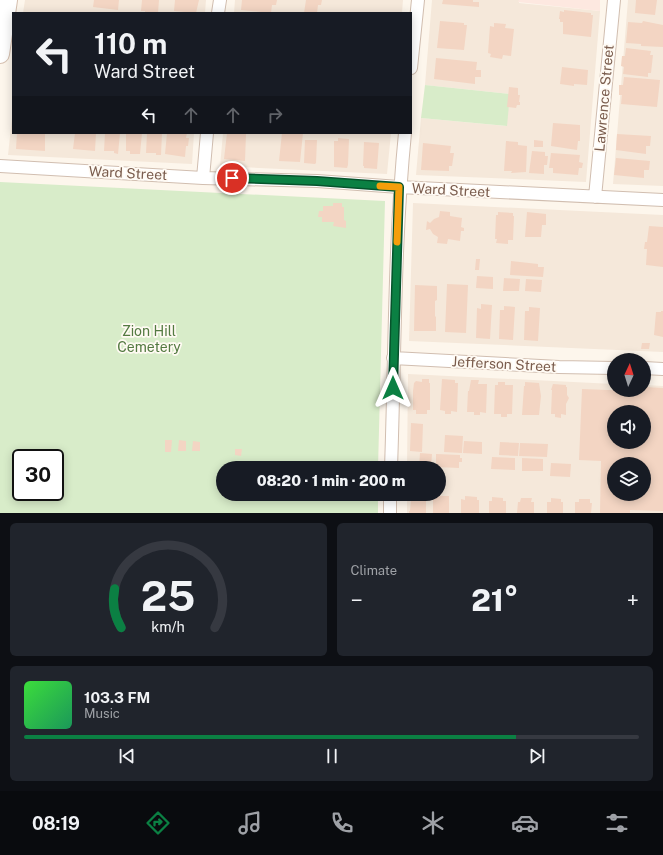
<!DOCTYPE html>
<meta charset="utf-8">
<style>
body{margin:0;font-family:"Public Sans",sans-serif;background:#20242c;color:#f1f3f6;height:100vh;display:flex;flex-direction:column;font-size:15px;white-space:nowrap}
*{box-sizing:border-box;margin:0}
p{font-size:13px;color:#9ea1a6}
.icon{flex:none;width:22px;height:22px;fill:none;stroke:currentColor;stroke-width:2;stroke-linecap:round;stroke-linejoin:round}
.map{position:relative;height:513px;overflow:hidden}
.details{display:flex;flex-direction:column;gap:10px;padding:10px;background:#0d0f14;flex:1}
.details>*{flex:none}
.hud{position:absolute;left:12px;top:12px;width:400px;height:122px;border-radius:0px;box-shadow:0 2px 10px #0003;background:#171b24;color:#f1f3f6;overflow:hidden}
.needle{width:26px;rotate:4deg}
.buttons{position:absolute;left:607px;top:353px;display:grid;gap:8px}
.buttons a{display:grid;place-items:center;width:44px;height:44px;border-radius:50%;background:#171b24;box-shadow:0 2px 10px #0003;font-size:20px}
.speed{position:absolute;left:12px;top:449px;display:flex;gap:8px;font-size:20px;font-weight:700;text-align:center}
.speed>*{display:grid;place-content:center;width:52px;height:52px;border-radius:50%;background:#171b24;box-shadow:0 2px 10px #0003;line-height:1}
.speed .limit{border:2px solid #111;border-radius:6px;background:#fff;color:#111}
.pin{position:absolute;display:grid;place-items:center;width:34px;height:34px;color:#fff;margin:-17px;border:2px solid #fff;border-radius:50%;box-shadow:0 1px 4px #0007}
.me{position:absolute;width:44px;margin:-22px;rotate:0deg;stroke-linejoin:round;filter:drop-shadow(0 0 3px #0008)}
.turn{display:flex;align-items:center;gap:14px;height:84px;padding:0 16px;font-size:18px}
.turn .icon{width:52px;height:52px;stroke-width:2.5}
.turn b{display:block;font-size:28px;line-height:34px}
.lanes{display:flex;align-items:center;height:38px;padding:0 16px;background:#0003;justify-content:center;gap:20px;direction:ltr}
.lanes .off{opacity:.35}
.big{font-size:30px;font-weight:800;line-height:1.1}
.details .tile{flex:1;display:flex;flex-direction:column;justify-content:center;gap:6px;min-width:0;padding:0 14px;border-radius:6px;background:#20242c}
.details .dial{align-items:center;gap:0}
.dial svg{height:104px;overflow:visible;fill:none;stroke:#363941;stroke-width:7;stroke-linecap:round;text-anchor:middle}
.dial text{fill:#f1f3f6;stroke:none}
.song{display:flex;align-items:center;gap:12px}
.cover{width:48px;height:48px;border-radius:6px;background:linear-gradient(135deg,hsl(120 70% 55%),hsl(150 70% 35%))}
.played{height:4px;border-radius:2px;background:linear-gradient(90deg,#0b8043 80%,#363941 80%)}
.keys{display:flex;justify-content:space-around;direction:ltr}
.heat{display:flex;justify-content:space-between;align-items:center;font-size:22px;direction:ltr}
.details .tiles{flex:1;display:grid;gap:10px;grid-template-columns:1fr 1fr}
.tile:last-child{grid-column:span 2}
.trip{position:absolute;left:216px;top:461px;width:230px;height:40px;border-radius:20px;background:#171b24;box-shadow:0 2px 10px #0003;font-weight:800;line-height:40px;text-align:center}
.dock{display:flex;height:64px;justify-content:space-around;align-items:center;background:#090b0e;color:#9ea1a6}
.dock .icon{width:28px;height:28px}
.dock .on{color:#0b8043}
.dock b{font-size:18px;color:#f1f3f6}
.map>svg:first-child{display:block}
</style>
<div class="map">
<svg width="663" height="513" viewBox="0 0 663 513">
<rect width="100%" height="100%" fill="#fdf6ec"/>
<path fill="#f5e8da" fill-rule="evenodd" d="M25,0H206L205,13H23Z
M235,0H403L402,13H234Z
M432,0H519V3L600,11L586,182L416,175L421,118L506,126L510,94L425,85Z
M628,0H663V186L613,184Z
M13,108V133H194L192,164L8,155Z
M223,133H391L387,174L220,166Z
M413,203L663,215V352L409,341Z
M408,374L614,384V390H644V385L663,386V513H407V494H439V468H407ZM614,412H644V442H614ZM614,464H644V494H614Z"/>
<path fill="#fde8e0" d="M519,0H600V11L518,2Z"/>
<path fill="#d8ecc9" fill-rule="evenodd" d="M425,85L510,94L507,126L421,118Z
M0,182L385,201L378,468H223V494H378V513H0ZM21,458H55V492H21Z"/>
<path fill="#f3d5c3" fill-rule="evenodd" d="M94,0H119L118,10L93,7Z
M142,0H159L158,13H145V11H141Z
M175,0H199L196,13L174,11Z
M242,0H277L276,5H272L271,13L241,10Z
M306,0H322L321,5H318L317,13H304Z
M443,0H473V2H479V7L442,4Z
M636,0H657L655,15L635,13Z
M564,10L591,13V15H593L591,37L563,34V22H560V19H559L560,11L564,12Z
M440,21L464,23V25H467L464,50L437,48Z
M643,21L663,25V47L641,46V44L626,43L628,22L642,23Z
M494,23L506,24L505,28L514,29L511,56L503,55L502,59L490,57L491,54L488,53L490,26L494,27Z
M626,48L651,51L650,55H653L651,73H648V77L623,74L624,67L621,66L622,56H625Z
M436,58L477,62L476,70H481V77H475V84L434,79Z
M562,67L588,70L587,85L574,84V86L560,84Z
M624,77L660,80L657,107L621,104L622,95H619V85H623Z
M509,87L518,88V95H520L519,102H520V105H517L516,108L507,107Z
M553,123L580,125V141H578L577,150L551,146Z
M17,133H45V151L16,149Z
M75,133H96L95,151L73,149Z
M105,133H120L118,154L114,153V151H104Z
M126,133H142L140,154H130V151H126Z
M147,133H162L161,155H156V153H146Z
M167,133H187L186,138H189L188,146H186L185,157L165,154Z
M227,133L246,134L245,161L224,159Z
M282,133H303L300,162L279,161Z
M617,134L651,136L650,146H646V154L616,150Z
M338,138L349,139L348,165L347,168L334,167V141H338Z
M305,140H317L316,163L315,164L304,163Z
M534,140L543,141V147H534Z
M506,141L518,142V145L527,146L526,172L511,173L512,171H504Z
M364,142L379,143L377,169L364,168V166H363Z
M423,143L451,146L450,153H454L452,166H449V171L421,170Z
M532,151L545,152V156H548L547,165H544V174L529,173Z
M551,153L580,155L579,162L583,163L582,168H579L578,175L553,173V168H549Z
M616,158L650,161L649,170H644V178L614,175Z
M333,203H342V207H344V220L346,221V228L333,226L334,222H322V217H318L319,211H323V206H333Z
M440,211L450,212V216L462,218L461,227L464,228V231H461L460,241L448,239L447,244L437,243L438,237L433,234L430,229L426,230L427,221L430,223L434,219L439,217Z
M498,212L513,213V216H514L513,240H508V244L496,243L497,239H495L496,215H498Z
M527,212L546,214V225H542L541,237H525Z
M649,226L663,227V267L646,265L647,249H644L645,242H647Z
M476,259H480L479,270H475Z
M511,261L538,264V267H544L543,277L510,275Z
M477,276L493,277V289L476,288Z
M504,278L520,279L519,291H503Z
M526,279L542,280L541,292L525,291Z
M447,284L468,285L466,333L445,332Z
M415,285L437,286V300L435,301V316L436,317V331H414Z
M481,304L492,305L490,339L476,338L477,308L481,309Z
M504,306L515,307L513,340L499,339L500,310H504Z
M529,307L540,308L538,341L524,340L525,311H529Z
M661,311H663V337L654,335L656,312H661Z
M642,343H650L649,349H641Z
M422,379H429V383H430V410H427V414H416V410H413V391L414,383L416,381L422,382Z
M442,379L455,380V383H458L457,412L451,411V414H445V411L440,410Z
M471,380H479L478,384H487L486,413L480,412V415H474V412H467L468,391H469Z
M498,382H505V385H513L512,414H507V417H501V414H494L495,385H498Z
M525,382L539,383L541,396L539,415H522L524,386H525Z
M553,384L566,385V387H567V395L569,398L566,404V415L561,414V418L555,417V414H551L552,390H551Z
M644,387L663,388V511L630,510V513H600L601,461L579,460L582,389L634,391V390H644ZM614,412H644V442H614ZM614,464H644V494H614Z
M411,423L423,424L422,452L410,451Z
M445,435L463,436L462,453L444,452Z
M165,440H172L171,452H165Z
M179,440L186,441V451H178Z
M193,441L200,442V451H192Z
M464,441L482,442V454L463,453Z
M500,442L519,443L518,456L499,455Z
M520,443L548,444L547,457L519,456Z
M235,449H242L241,456L235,455Z
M420,453L432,454L431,468H419Z
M436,454L460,455V458H462V462H459V468L436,467Z
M492,457L515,458V470L491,469Z
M522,458L543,459V471H522Z
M551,463L571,464L570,477L550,476Z
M414,496H424V501H426V513H409V511H410L411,499L413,500Z
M436,496H449V513H433V499H436Z
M465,496L477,497V500H479V513H461V499L465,500Z
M492,497L503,498V501H506V513H489V501H492Z
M521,498H532L531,502H534V513H517L518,502H520Z
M551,498L561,499V502H563V513H547V502H551Z
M579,499H590V503H592L591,513H575V502H579Z"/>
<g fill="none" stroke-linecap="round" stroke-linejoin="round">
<defs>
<path id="street" d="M218,13L220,0
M411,68L418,0
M0,166L203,178L317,181L399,187L663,200
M203,178L207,133
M595,197L614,0
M393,358L559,367L614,368
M644,368L663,369
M391,468C395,356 394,244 405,133
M390,513V494"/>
<path id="secondary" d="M0,54L8,0"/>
</defs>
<use href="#street" stroke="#d1beb0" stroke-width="14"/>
<use href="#secondary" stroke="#d6c0b0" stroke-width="20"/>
<use href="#street" stroke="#fff" stroke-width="12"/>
<use href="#secondary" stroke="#fff" stroke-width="18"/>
</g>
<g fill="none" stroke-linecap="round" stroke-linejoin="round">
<defs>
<path id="route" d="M232,178L317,181L399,187L393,388"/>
</defs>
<use href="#route" stroke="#07532c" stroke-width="10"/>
<use href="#route" stroke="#0b8043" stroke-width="7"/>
<path stroke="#f59e0b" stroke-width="7" d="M380,186L399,187L397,242"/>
</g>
<g text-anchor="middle" stroke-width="3.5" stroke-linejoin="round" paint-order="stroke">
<g font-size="14" fill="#7a5c4d" stroke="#fffaf3">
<text transform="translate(604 98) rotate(-85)" y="5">Lawrence Street</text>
<text transform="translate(128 173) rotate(3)" y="5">Ward Street</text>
<text transform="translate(451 190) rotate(3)" y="5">Ward Street</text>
<text transform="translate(504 364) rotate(3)" y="5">Jefferson Street</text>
</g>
<g font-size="14" fill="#537a41" stroke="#fffaf3">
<text x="149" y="336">Zion Hill<tspan x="149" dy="16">Cemetery</tspan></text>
</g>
</g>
</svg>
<div class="buttons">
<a><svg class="needle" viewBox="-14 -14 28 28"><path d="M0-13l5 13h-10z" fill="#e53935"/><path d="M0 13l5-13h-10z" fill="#9ea1a6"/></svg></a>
<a><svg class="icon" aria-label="sound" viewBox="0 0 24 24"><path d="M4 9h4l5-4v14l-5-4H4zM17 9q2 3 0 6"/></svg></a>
<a><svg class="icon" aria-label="layers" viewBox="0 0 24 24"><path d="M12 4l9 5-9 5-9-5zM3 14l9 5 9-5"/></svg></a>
</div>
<div class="speed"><div class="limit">30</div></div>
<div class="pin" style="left:232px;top:178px;background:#d93025"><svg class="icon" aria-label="arrive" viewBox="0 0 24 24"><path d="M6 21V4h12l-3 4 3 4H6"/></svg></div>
<svg class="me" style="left:393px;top:388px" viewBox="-20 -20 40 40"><path d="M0-17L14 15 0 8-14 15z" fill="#0b8043" stroke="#fff" stroke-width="4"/></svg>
<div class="trip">08:20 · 1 min · 200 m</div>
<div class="hud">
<div class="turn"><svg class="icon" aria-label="left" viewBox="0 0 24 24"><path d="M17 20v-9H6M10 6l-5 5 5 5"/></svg><div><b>110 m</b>Ward Street</div></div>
<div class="lanes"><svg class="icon" aria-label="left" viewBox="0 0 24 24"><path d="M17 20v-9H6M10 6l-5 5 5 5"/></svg><svg class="icon off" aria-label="ahead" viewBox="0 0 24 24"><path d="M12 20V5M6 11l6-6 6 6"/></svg><svg class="icon off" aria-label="ahead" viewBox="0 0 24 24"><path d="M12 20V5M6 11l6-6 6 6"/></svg><svg class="icon off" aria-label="right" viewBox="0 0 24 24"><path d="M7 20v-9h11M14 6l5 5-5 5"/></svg></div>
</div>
</div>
<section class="details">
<div class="tiles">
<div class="tile dial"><svg viewBox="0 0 100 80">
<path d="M14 69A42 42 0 1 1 86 69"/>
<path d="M14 69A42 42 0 0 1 9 39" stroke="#0b8043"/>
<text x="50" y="56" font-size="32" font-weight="700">25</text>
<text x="50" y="72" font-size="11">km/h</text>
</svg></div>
<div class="tile"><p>Climate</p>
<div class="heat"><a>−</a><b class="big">21°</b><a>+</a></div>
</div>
<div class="tile">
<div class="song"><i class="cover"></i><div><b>103.3 FM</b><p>Music</p></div></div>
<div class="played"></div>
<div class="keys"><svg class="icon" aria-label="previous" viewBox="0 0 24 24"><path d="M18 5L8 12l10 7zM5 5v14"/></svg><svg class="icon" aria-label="pause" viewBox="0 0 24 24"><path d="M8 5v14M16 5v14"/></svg><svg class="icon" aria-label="next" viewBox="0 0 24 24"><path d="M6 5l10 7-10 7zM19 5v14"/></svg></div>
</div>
</div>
</section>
<nav class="dock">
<b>08:19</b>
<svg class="icon on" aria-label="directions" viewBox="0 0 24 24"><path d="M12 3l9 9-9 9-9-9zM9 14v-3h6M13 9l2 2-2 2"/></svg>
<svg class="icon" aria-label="music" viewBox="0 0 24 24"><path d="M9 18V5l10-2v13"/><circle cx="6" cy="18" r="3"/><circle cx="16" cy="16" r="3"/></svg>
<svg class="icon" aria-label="phone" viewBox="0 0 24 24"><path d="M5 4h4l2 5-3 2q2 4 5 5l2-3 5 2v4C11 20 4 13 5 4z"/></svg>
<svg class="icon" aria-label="climate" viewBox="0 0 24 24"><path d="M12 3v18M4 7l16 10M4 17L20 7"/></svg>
<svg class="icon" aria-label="car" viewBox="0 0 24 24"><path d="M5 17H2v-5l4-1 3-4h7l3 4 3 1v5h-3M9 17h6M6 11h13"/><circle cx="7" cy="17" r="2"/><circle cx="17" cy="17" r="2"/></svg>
<svg class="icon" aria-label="filters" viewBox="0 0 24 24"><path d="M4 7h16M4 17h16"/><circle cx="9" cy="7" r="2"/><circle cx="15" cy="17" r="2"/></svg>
</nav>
